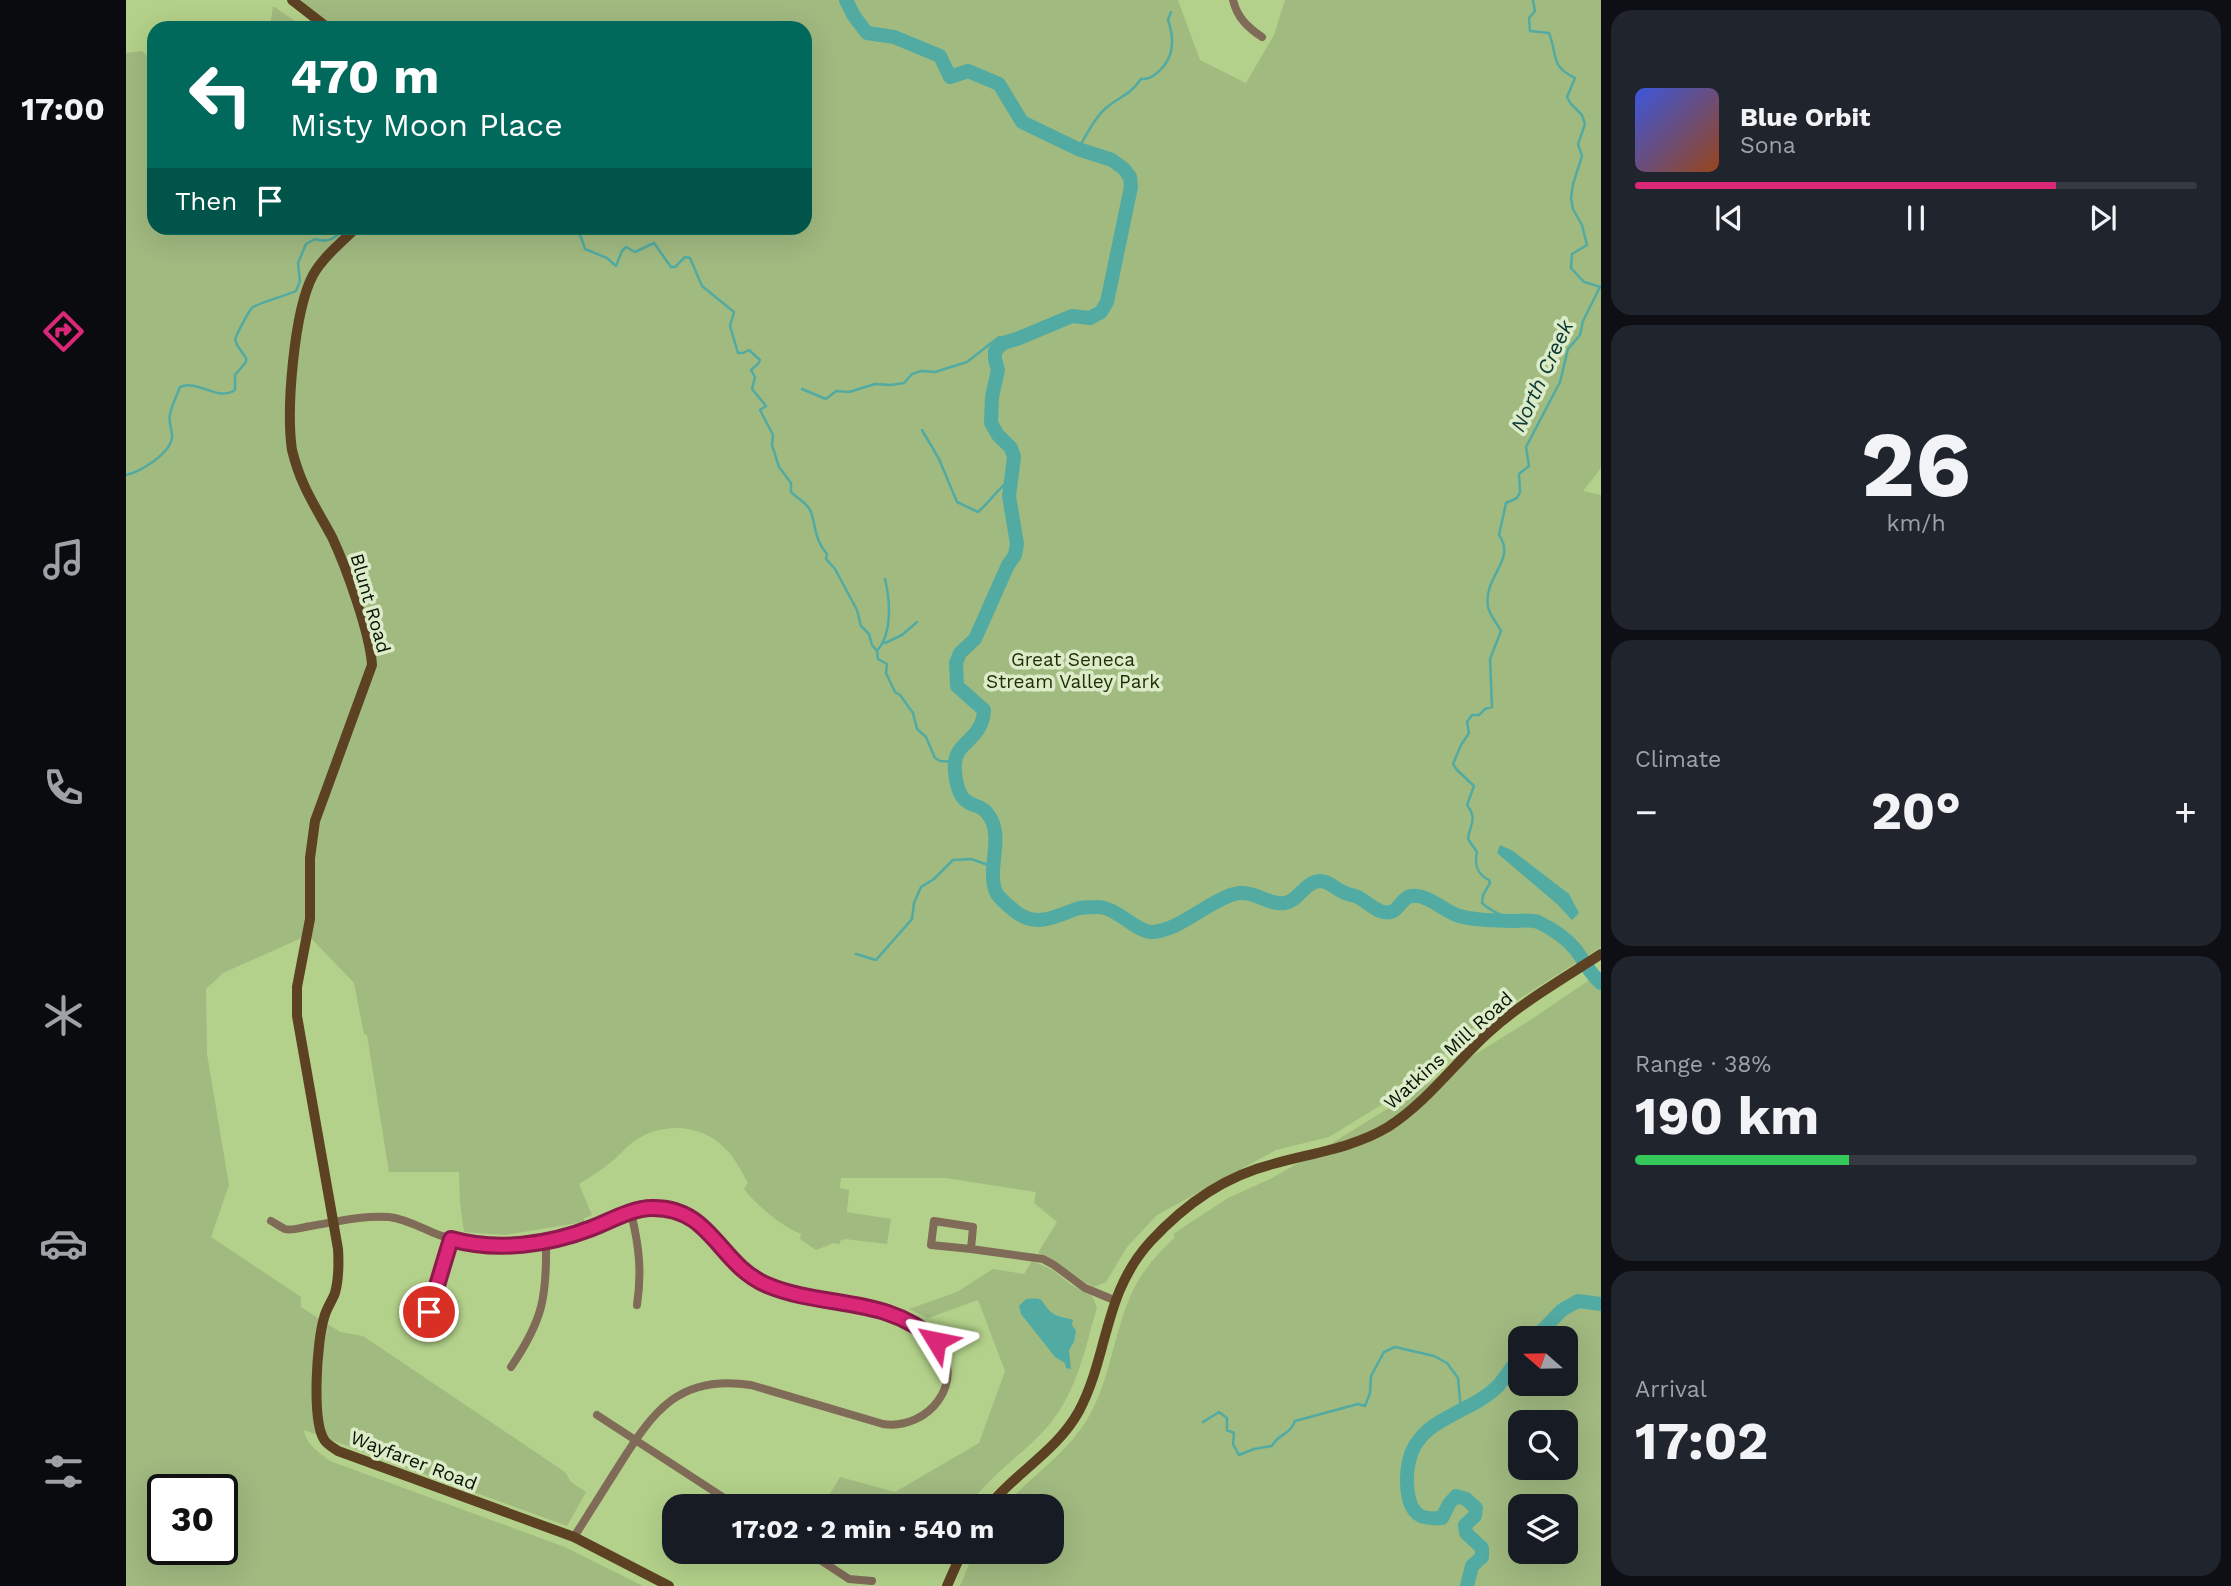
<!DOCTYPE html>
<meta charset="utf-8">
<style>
body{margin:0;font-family:"Work Sans",sans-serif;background:#20242c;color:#f1f3f6;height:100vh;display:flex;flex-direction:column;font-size:26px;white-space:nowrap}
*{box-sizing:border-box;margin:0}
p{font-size:23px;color:#9ea1a6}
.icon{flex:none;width:38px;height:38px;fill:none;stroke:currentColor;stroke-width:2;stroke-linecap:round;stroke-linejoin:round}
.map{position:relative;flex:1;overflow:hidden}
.details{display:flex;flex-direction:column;gap:10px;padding:10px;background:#0d0f14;width:630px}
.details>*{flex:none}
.guide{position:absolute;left:21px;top:21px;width:665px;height:214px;border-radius:21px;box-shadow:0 7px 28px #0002;background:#00695c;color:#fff;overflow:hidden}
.needle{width:46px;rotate:290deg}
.buttons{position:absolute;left:1382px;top:1326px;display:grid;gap:14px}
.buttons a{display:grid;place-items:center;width:70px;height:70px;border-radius:14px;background:#171b24;box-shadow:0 7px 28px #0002;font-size:35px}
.speed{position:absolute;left:21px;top:1474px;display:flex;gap:14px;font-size:35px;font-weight:700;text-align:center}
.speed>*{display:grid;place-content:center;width:91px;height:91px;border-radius:50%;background:#171b24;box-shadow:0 7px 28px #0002;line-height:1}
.speed .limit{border:4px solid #111;border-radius:10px;background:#fff;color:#111}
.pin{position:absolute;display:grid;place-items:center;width:60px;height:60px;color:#fff;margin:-30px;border:4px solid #fff;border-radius:50%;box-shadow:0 2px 7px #0007}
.me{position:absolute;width:77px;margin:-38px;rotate:305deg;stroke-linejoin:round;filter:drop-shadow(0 0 5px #0008)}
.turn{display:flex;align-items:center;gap:24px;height:147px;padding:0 28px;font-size:32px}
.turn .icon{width:91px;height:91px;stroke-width:2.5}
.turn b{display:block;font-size:49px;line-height:60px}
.then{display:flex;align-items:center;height:66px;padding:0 28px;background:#0003;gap:14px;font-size:26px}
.big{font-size:52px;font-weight:700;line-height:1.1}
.details .tile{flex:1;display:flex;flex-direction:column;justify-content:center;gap:10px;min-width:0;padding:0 24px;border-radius:21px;background:#20242c}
.details .dial{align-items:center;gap:0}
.dial b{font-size:91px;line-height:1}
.song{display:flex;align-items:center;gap:21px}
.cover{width:84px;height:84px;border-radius:10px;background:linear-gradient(135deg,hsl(230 70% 55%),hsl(20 70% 35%))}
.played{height:7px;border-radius:4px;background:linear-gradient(90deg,#db2777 75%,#363941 75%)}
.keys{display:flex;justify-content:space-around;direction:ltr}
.heat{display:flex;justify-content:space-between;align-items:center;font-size:38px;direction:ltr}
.charge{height:10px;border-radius:5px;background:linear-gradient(90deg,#34c759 38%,#363941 0)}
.trip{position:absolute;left:536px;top:1494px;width:402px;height:70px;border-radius:21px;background:#171b24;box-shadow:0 7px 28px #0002;font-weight:700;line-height:70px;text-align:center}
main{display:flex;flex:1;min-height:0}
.menu{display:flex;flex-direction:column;width:126px;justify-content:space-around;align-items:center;background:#090b0e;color:#9ea1a6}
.menu .icon{width:49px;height:49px}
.menu .current{color:#db2777}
.menu b{font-size:32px;color:#f1f3f6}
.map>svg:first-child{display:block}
</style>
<main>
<nav class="menu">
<b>17:00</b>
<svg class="icon current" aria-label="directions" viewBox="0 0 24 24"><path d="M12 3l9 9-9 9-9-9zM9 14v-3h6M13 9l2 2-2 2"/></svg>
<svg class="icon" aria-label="music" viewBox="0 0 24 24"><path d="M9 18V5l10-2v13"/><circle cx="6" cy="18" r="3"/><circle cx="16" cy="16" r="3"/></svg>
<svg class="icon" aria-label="phone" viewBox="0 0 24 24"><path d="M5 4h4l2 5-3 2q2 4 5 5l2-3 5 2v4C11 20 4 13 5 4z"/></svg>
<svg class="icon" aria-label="climate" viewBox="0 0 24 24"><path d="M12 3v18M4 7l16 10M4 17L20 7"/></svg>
<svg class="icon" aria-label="car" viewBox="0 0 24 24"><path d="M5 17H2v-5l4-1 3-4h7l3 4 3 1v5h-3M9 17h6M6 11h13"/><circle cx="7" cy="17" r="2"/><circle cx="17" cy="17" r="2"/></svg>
<svg class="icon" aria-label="filters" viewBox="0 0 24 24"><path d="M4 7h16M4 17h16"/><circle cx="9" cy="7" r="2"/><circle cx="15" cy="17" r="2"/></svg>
</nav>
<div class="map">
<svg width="1475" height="1586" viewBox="0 0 1475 1586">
<rect width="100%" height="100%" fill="#b3d18a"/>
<path fill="#a1ba80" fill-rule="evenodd" d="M175,0H1052L1074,60L1120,83L1148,35L1159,0H1475V468L1457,491L1475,495V947L1339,1033L1285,1086L1247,1110L1203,1137L1150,1150L1031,1215L1001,1247L980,1282L968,1287C948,1277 932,1261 912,1253L931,1222L908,1203L910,1192L820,1178H715L714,1188L723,1190L721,1212L765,1219L761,1244L719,1239L714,1241V1244L708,1243L690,1250L674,1239L675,1234C652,1224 633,1207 618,1189L622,1183C615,1170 608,1157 598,1147C576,1125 539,1122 513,1138C504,1143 497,1151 489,1159C478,1168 466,1176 453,1184L466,1215L458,1218V1222L379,1235L338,1232L334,1203L333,1172H263L241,1035L238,1034L228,983L182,935L97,973L80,989L81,1054L103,1185L85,1237L175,1297V1307L214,1332L237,1336L439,1472L445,1482L460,1492L441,1526L178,1430C179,1444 194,1453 204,1461L439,1547L517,1586H0V53L16,51L28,64V228H679V28H209ZM37,1489H96V1549H37Z
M147,6L179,28H144Z
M1475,972V1586H834L848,1552H926V1507H877C905,1476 940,1455 962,1418C984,1381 987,1336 1004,1297C1014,1273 1031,1254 1049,1237L1047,1234L1102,1198L1146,1178L1200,1147L1406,1019ZM1395,1339H1440V1384H1395ZM1395,1423H1440V1468H1395ZM1395,1507H1440V1552H1395Z
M906,1261L927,1270L944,1284L966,1296L971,1307C959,1349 951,1392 922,1426C897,1455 864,1474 842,1507H718L702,1497L714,1477L769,1492L853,1443L879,1371L852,1300L802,1318L783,1309L831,1292L867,1269L898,1274Z"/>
<path fill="#52aba2" d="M1374,845L1387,851L1443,894L1453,913L1446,920L1431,904L1371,853Z
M900,1299C920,1297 913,1300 924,1311C929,1317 940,1317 947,1320L946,1325L950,1331L948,1342L943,1350L945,1369L940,1368L939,1363L929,1357L895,1314L893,1306Z"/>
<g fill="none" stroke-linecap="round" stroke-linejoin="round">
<path stroke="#52aba2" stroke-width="2.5" d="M1407,0L1409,11L1403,18L1404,31L1423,33C1432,56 1424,66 1449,78L1441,97L1445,104L1456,115L1459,124L1452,144L1456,156L1447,184L1445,198L1447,209L1456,225L1461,245L1446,254L1445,268L1458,282L1475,287
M952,149C960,136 968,118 980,108C995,95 1002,97 1015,79C1022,79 1025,78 1031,73C1048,59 1049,40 1042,20L1045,12
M448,228L455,237L459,249L481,258L490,266L496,251L500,247L509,252L528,243L545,267H549L559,257L564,258L576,286L608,312L604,326L612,353H617L623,350L634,360L632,364L625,370L629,377L626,389L640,406L634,410L647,435L646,445L653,467L665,483V492C672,499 682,503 685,512C690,527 689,541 701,554L700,559L709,569L731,610L735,626L743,634L746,645L751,651L752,659L761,664L760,673L769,692L774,695L787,713L791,729L800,737L809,758L814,761L829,762
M676,389L700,399L710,391L723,392L749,384L765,385L778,383L786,374L795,371L809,372L841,362L873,337L877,343
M796,430L813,459L831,502L852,512C864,502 873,487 885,479
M0,475C14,472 46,453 46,436C46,428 42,422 44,414C46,405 51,395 54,387C73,379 90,402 109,390V375L120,362V358L111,345L109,339C112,332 122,312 126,308C131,303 162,295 170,291L174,281L172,263L180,244L189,239C203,244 210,237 219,228
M759,643L776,635L791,622
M751,651C767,633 764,600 759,579
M1386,921C1376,915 1364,911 1356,903L1357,895L1364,883L1363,880C1351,874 1348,865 1351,852L1342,839C1344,823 1352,820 1341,805L1348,786L1331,770L1327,764L1335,745L1343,733L1341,722L1346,715H1353L1359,709L1366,707L1364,659L1375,631C1371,623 1364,616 1362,607C1357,576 1391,560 1373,535L1380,503L1391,498L1394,492L1393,474L1403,466L1400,447L1434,382L1442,349L1454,335L1457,321L1474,287
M730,954L750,960L786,919L788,903L795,887L808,879L827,860L845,859L868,867
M1077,1422L1093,1412L1101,1418V1430L1108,1433L1107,1444L1113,1455L1128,1449L1146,1446C1152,1434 1164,1435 1169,1421L1232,1404L1239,1406L1244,1393L1245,1376L1258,1352L1269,1347L1308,1356L1321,1363L1332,1378L1335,1411"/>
<path stroke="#52aba2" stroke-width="14" d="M720,0L728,16L741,33L768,37L814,56L824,77L842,71L873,84L896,122L952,149L986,160L998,169L1004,177L1005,187L981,302L975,312L964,318L946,316L891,339L877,343L869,351V359L872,370L866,397L865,423L872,435L885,448L888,457L883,496L891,544L889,555L882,565L849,639L834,653L830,663L831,686L858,710C857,739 830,742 829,763C828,773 831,792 838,799C848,809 857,802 866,821C876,842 860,874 871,894C875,900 885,908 890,912C910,928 930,916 950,909C956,907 964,907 970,907C991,906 1010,933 1027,932C1054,930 1081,902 1108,894C1128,889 1143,906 1159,903C1173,901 1178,882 1194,881C1204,881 1209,889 1217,892C1222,895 1227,895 1232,897C1239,901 1247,908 1254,911C1273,918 1273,898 1285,896C1303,894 1317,911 1333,916C1350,921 1368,920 1385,921C1394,921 1404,919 1412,922C1425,928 1440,938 1450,950C1458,961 1464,974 1475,983
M1408,1339L1436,1310L1452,1301L1475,1304
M1341,1586L1346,1566L1356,1557V1548L1340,1533L1339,1525L1349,1516L1350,1508L1340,1499L1330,1496L1323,1504L1316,1518C1299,1519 1288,1518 1283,1499C1280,1486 1280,1475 1283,1461C1293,1417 1343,1415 1372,1386C1380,1377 1387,1365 1395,1355"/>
<path stroke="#7f6b57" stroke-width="8" d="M1107,0C1111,17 1121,27 1136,37
M505,1213C513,1245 516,1272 511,1305
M145,1221C149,1223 154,1227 159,1229C166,1231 177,1227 185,1226C210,1222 237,1215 263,1217C281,1219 297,1229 313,1235C339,1245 368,1247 396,1244C415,1243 435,1238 453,1232C484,1222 516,1201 550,1209C584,1218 599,1261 628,1278C682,1309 768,1292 810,1342C842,1380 803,1431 757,1424L625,1385C554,1374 528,1410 494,1464C478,1489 463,1513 448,1537
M845,1249L805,1245L808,1221L847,1227L845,1249L917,1259L928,1265L959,1288L988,1300
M303,1312L325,1239
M385,1367C417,1320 421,1297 420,1241
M471,1415L612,1507
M682,1552L723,1579L746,1581"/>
<path stroke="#5d4123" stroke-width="10" d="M166,0L202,28
M230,228C216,242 197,257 187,275C168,311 160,409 166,450C169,462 173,474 178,485C186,503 197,520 206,537C220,567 244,633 246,665L189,821L184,858V919L171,987V1016L212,1249C213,1265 213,1278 209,1293C206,1301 200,1309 198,1318C191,1340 185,1423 199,1441C202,1445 208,1448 212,1451L448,1537L543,1586
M862,1507C890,1472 931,1451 953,1411C983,1354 977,1294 1024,1242C1057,1206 1098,1176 1147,1164C1186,1153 1227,1148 1262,1127C1301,1102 1328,1064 1362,1033C1396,1002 1437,979 1475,954
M821,1586L836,1552"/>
</g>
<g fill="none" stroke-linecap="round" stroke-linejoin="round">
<defs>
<path id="route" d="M303,1312L325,1239C371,1252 422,1245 466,1228C484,1221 506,1208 526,1208C586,1207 592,1264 641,1285C698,1309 760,1295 810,1341"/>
</defs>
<use href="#route" stroke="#8e194d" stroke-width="18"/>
<use href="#route" stroke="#db2777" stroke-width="12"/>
</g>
<g text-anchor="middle" stroke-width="7" stroke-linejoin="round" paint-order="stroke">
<g font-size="19" fill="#081200" stroke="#dcecc9">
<text transform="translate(245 603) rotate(74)" y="7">Blunt Road</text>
<text transform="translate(1322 1050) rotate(-42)" y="7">Watkins Mill Road</text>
<text transform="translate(288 1460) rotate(21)" y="7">Wayfarer Road</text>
</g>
<g font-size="19" fill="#1f2f02" stroke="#dcecc9">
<text x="947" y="666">Great Seneca<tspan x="947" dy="22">Stream Valley Park</tspan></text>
</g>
<g font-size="21" font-style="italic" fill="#0b3733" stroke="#dcecc9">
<text transform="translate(1416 376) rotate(-65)" y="7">North Creek</text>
</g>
</g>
</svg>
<div class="buttons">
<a><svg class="needle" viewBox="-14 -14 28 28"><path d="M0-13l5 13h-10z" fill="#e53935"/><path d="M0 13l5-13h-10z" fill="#9ea1a6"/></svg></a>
<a><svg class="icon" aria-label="search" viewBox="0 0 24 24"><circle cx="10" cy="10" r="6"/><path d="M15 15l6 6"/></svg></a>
<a><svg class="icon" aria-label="layers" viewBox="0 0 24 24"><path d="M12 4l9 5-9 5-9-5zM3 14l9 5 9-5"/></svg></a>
</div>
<div class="speed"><div class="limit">30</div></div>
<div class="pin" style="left:303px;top:1312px;background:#d93025"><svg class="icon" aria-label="arrive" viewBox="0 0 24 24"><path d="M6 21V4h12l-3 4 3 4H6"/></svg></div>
<svg class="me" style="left:810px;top:1341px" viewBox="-20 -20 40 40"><path d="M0-17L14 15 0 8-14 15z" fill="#db2777" stroke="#fff" stroke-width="4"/></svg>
<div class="trip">17:02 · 2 min · 540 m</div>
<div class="guide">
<div class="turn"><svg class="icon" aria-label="left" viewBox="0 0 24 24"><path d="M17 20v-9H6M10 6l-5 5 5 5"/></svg><div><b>470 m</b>Misty Moon Place</div></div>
<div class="then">Then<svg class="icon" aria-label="arrive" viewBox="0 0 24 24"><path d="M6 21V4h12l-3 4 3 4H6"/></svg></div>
</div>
</div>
<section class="details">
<div class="tile">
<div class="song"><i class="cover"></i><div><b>Blue Orbit</b><p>Sona</p></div></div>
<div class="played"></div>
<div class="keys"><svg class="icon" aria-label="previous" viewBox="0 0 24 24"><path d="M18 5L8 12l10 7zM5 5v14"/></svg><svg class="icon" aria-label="pause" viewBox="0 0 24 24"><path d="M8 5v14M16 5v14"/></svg><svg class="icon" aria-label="next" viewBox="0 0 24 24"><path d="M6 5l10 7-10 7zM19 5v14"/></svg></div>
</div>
<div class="tile dial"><b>26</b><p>km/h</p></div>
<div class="tile"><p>Climate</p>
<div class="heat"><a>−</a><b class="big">20°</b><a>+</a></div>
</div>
<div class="tile"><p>Range · 38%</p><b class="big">190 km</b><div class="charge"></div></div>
<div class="tile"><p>Arrival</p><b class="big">17:02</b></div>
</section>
</main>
